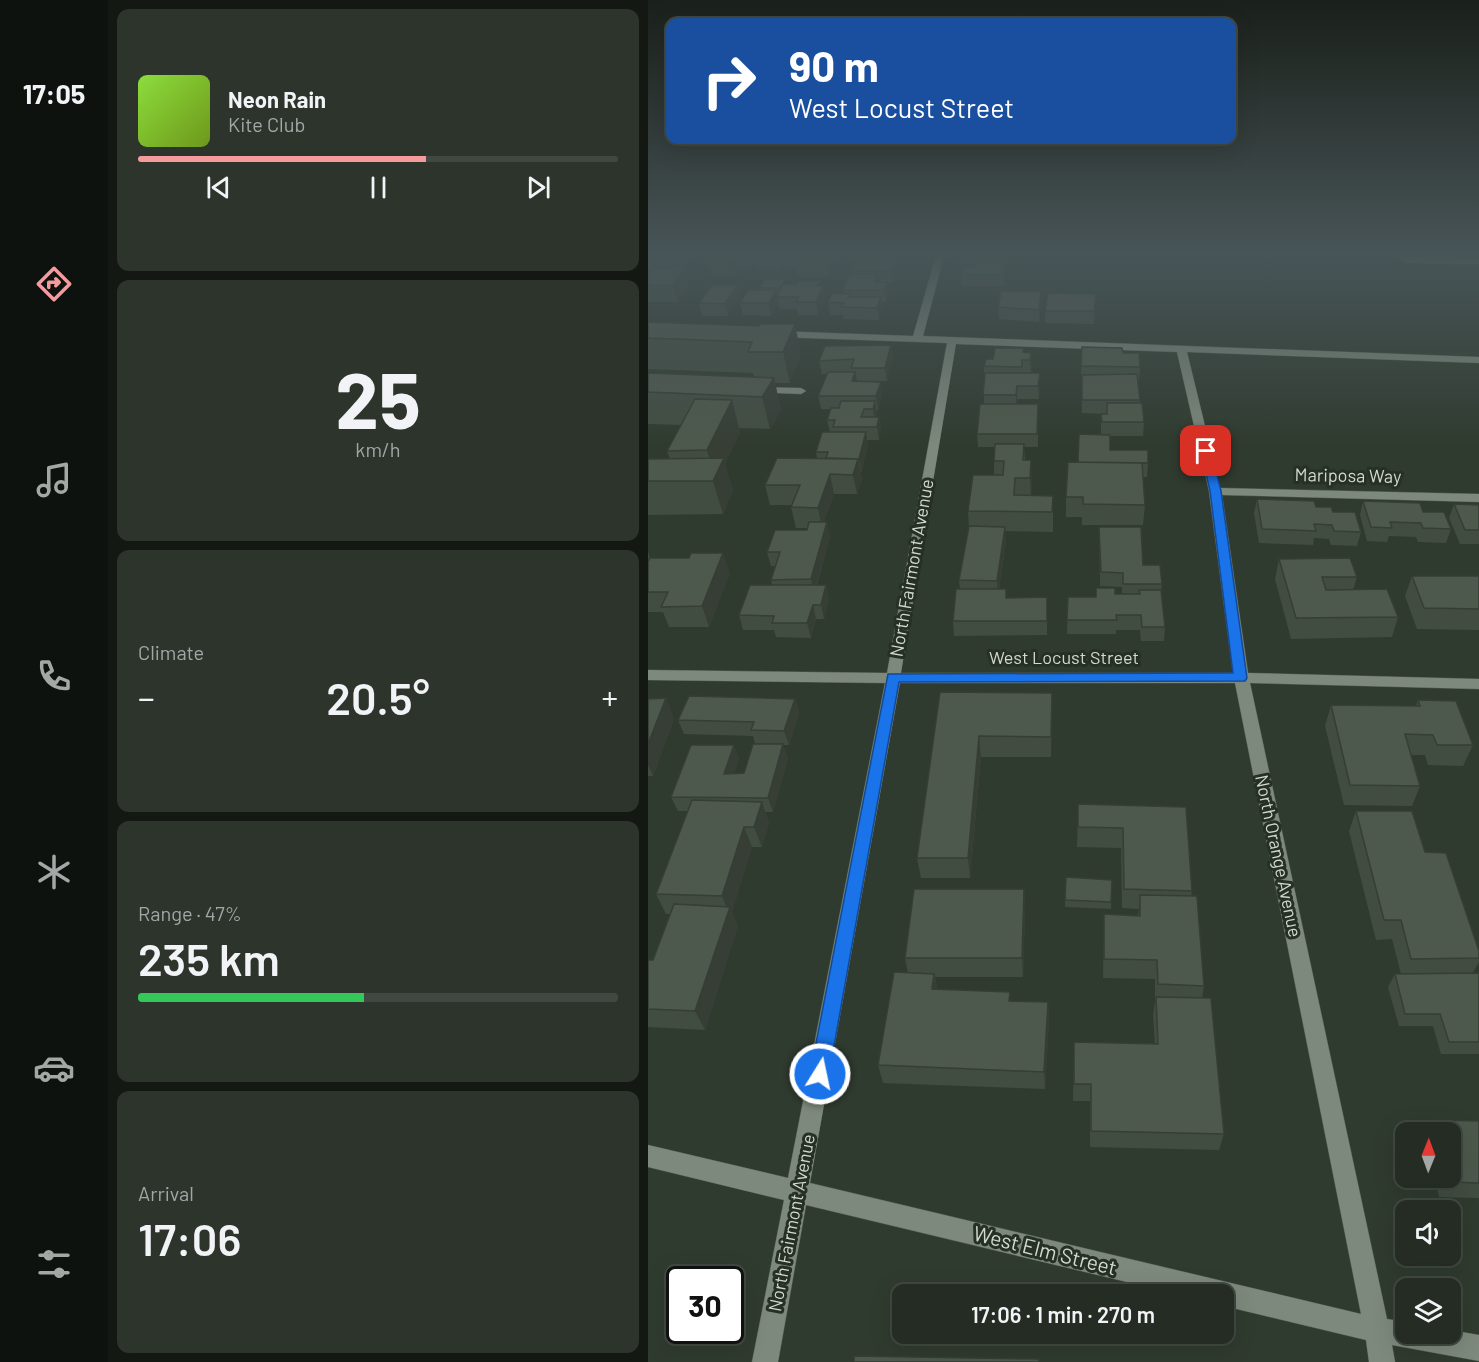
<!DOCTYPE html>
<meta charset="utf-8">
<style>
body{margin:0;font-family:Barlow,sans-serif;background:#2c342b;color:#f1f3f6;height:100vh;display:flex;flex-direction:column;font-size:22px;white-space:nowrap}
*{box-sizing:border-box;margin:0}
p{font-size:20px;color:#a3a7a6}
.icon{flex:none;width:33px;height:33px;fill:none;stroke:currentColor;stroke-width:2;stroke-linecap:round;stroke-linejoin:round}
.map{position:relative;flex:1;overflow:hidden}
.side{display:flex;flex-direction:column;gap:9px;padding:9px;background:#141813;width:540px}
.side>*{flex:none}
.banner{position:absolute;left:18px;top:18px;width:570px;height:126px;border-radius:12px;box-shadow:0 6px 24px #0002,0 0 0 2px #414841;background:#1a4fa0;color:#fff;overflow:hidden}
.needle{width:39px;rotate:1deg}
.buttons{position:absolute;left:747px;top:1122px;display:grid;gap:12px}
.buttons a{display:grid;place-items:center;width:66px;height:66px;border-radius:12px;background:#242c23;box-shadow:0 6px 24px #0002,0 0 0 2px #414841;font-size:30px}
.speed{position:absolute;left:18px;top:1266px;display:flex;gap:12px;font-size:30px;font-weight:700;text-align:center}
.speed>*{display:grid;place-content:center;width:78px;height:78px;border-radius:50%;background:#242c23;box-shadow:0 6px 24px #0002,0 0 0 2px #414841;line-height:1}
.speed .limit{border:3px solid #111;border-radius:9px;background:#fff;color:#111}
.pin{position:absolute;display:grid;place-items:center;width:51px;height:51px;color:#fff;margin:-26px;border-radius:12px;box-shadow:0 3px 9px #0006}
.me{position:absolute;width:66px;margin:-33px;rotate:10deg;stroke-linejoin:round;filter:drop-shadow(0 0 4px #0008)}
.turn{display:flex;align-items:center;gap:21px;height:126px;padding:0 24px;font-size:27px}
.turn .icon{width:78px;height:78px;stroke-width:2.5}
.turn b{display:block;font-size:42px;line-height:51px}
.big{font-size:45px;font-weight:600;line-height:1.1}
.side .card{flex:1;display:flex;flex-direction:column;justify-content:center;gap:9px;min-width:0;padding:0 21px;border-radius:12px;background:#2c342b}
.side .dial{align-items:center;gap:0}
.dial b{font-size:78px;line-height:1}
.song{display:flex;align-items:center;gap:18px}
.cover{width:72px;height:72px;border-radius:9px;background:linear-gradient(135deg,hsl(90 70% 55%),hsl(80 70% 35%))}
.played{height:6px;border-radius:3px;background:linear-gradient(90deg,#f59b9e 60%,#414841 60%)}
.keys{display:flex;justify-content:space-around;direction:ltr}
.heat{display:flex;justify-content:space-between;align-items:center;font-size:33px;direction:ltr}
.charge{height:9px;border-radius:4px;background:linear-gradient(90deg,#34c759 47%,#414841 0)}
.trip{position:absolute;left:244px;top:1284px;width:342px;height:60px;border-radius:12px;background:#242c23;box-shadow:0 6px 24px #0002,0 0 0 2px #414841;font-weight:600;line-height:60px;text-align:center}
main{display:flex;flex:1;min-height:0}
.tabs{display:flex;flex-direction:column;width:108px;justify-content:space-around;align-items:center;background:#0e120e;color:#a3a7a6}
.tabs .icon{width:42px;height:42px}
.tabs .selected{color:#f59b9e}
.tabs b{font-size:27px;color:#f1f3f6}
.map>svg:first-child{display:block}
</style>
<main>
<nav class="tabs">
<b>17:05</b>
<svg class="icon selected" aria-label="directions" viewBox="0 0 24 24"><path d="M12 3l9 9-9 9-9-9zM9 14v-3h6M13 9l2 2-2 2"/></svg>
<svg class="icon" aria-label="music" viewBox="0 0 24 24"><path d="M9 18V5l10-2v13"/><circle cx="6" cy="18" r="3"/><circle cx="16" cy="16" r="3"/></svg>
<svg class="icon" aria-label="phone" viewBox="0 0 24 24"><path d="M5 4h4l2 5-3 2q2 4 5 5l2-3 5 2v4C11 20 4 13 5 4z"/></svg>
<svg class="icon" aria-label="climate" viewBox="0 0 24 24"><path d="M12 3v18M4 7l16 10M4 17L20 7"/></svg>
<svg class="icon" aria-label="car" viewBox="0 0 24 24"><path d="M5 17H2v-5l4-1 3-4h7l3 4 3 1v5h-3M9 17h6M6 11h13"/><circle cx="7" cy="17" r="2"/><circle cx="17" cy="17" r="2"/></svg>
<svg class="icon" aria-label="filters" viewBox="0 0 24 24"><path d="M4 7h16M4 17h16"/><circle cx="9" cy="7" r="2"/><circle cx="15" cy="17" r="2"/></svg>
</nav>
<section class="side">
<div class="card">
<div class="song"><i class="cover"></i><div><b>Neon Rain</b><p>Kite Club</p></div></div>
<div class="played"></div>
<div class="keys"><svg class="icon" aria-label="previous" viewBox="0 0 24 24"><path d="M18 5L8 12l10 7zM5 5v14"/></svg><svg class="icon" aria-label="pause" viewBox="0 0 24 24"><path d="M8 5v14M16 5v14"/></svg><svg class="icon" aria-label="next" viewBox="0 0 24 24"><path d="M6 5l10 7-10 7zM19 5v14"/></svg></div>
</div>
<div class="card dial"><b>25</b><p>km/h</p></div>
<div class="card"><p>Climate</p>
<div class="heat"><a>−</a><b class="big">20.5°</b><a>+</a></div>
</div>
<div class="card"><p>Range · 47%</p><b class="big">235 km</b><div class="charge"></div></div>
<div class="card"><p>Arrival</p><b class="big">17:06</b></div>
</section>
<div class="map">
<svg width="831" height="1362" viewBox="0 0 831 1362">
<rect width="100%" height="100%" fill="#303b2f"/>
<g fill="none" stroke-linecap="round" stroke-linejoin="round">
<defs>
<path id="minor" d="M288,256H296L275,336L831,357V363L539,352L572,488L831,494V502L574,495L600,673L831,679V689L602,683L739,1319L758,1322V1334H802V1330L831,1335V1361L744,1345L747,1362H721L718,1340L576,1306V1294H529L158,1205L130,1362H104L136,1200L0,1167V1145L140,1178L237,683L0,680V670L239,673L299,343L129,337L124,334L129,331L265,336ZM308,344L529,352L561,491L585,673H253ZM252,683H587L713,1314L162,1183Z
M751,256L831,258V264L758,263Z
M108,387L153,388L158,391L153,394L104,392L103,390Z"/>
</defs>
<use href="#minor" stroke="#50594f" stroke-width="1"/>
<use href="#minor" fill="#7d897c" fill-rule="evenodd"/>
</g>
<path fill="#424d41" d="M0,256H43L35,268L41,285L30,302H0Z
M65,256H109L102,268H92L88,275H64L61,263Z
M110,256H194L190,263H183L184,269L181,277H150L148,267H135L133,271H111L108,260Z
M204,256H250L247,264H236H247L248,276L246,283H239L240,294L238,302H234L235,309L231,320L195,319V315H182L180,302L195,293V290L205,274L204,271L208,260H205Z
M317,256H349L350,258H357V270L356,286H314L313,275L328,267V263H317Z
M138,284L175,286L177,298L170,315H150L149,309H132L130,303L123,316L95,315L92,303L112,290L111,288Z
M393,291V303L391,322L351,319L350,307Z
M93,297L80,316H54L51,303Z
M447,306L446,324L397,323V311Z
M0,322L111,326L153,355L142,383H127L133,410L122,429L91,428L92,432L77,464L85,491L75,514L0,515V459H22L19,451L33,425L0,424V373L106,377L105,373L0,369Z
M243,345L245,358L239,381H211L234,395L230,410H229V417H231L233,430L231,440H219L220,446L213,472H212L214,479L209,494H186L176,522L182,536L169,585H178L181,599L176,619H168L163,638L128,637L126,630H95L91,615L124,585L123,580L127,566H123L119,552L159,530V528H148L143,507L144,505H122L117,485L169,458L168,452L182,432L179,420L183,409H173L170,396L180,374H174L171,361Z
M434,347L475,353L492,367L491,380H490L492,403L496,422L495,436H462V450L500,463L499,477H495L497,505L495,525H434V517H418V497L430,462L453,434V414H458L434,413L433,379Z
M376,348V352L383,353L384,365L383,373L392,386L391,399H369V404H390V447H376L377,460L384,480L383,495L405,496V532L357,531L358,541L351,589L359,598L399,597V635L306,636L305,621L312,589L311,580L321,527L320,511L346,475V461L347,447H330L329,434L336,404V366L345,359Z
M609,499L668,507L685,512L713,532L709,546L683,545L681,539L666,538L665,545L611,543L606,513Z
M715,501L775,512L803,529L798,543L770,542L768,537L741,536L739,542L719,541L712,515Z
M806,504L831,505V544H812L801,518Z
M451,527L495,565L514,584L513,590L517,627L516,641H493L492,630H468V634H419L420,597H448L474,594V587L452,586Z
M0,552L2,558L82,573L61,627H21L15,612H0Z
M631,559L709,577L705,590L750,617L744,637L643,639L627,579Z
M764,576H831V630L769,629L757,596Z
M292,692L404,693L403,757H333L322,878H273L269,858Z
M18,698L26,719L5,776H0V699Z
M147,699L151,713L141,745H135L140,758L125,812H117L121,823L114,847H104L84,912L90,926L57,1030L0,1027V960H5L22,914H18L8,894L40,811H30L23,797L86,745L91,759L86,773H96L107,744L105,736L36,734L30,720Z
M770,700L825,745L815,766L780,765L777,755H763L772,786L764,806L696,805L677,726L683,705L768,706Z
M430,804L538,807L544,891L543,896L556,986L554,998L576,1134L571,1150L442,1147V1101H425L426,1042L507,1044L505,1015L507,1002V979L455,978L456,914L490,915L491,909L474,908L473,848L429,847Z
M708,811L777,852L831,958V962L824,974L831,973V1054H793L785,1026H751L740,987L747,974H753L744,939L728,940L701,831Z
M464,880L463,909L417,907V900Z
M376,889L377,909L375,977H287L289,989L362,992V1001L400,1002L401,1020L397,1089L235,1083L230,1065L260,973L257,958Z
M789,1120L831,1121V1198L791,1197L787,1178H802V1132H780Z"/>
<path fill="#363e35" d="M27,256H43L31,274L27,257Z
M89,256L92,268L88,275L85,263Z
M100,256H109L102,268Z
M132,256L135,267L133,271L130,260Z
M146,256H154L148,265V267Z
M177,256H180V261L182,258L184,269L181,277L179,265L176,258Z
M189,256H194L190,263Z
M246,256H250L247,264Z
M357,258V270L356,286L355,275Z
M247,264L248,276L246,283L244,271Z
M36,268L41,285L30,302L25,285Z
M230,274L232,286L227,282Z
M171,281L173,290L175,286L177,298L170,315L168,302L169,286Z
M239,282L240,294L238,302L236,290Z
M90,285L93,297L80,316L77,304Z
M128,290L130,303L123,316L121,303Z
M393,291V303L391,322V310Z
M233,297L235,309L231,320L229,308Z
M147,324L153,355L142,383L135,352Z
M243,345L245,358L239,381L237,368Z
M383,353L384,365L383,373L382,360Z
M207,372L210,385L204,381Z
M392,373V386L391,399L390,386Z
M126,378L133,410L122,429L114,397Z
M233,382L234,395L230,410L228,396Z
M369,386V399L368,409V395Z
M84,400L92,432L77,464L85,491L75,514L65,481L67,478L59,450Z
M227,401L229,414L227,422L225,409Z
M231,417L233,430L231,440L229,427Z
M218,432L220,446L213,472L211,459Z
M210,459L214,479L209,494L205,475Z
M383,460L384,480L383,498L382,478Z
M182,474L186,494L174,528L170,508Z
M179,522L182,536L166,594L163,579Z
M357,527L358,541L350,595L349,581Z
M75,553L82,573L61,627L54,606Z
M178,585L181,599L176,619L173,605Z
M165,605L168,619L163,638L159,623Z
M18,698L26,719L5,776L0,765V744Z
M147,699L151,713L141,745L136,731Z
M331,736L333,757L322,878L320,858Z
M135,744L140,758L125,812L120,798Z
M86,745L91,759L82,788L76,774Z
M114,802L121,823L114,847L106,827Z
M96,827L104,847L84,912L90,926L57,1030L47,1011L80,911L74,896Z
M376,889L377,909L375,977L374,958Z
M286,974L290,993L284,989Z
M400,1002L401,1020L397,1089L396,1072Z"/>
<path fill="#4d594c" stroke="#363e35" stroke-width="1.5" d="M0,256H27V257H0Z
M65,256H91H89L85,263H61Z
M110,256H132L130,260H108Z
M153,256H177L176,258H182L179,265H148Z
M210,257H235L232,264H247L244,271H204Z
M330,258H357L355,275H313L315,267H328Z
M5,268H36L25,285H0V273Z
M201,274H230L227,282H239L236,290H195Z
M117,279H137L132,288H111Z
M151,281H171L169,286H175L168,302H148L151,297H129L135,284H149Z
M64,285H90L77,304L51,303Z
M100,290H128L121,303H92Z
M353,291H393L391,310L350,307Z
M184,293L203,294L201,297H233L229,308L193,307L196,303L180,302Z
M400,293L448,294L446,311H397Z
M0,322L111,326L113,324H147L135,352H100L104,342L0,338Z
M243,345L237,368H203L206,359L171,361L177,346Z
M434,347L474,348L475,353H491L492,367L433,366Z
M347,348H376L375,352L383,353L382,360H374V367L336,366L338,359H345Z
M180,372H207L204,381L233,382L228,396H170Z
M0,373L126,378L114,397L0,392Z
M337,373H392L390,386H369L368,395H335Z
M489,374L492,400H434V375Z
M47,399L84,400L59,450L19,451Z
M193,401H227L225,409H216L213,417H231L229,427H185L187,420H179L183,408H191Z
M459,403H494L496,422H454L453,414H459Z
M332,404H390L389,434H329Z
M174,432H218L211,459L178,458L180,452H168Z
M431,434L462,435V450H500V463L430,462Z
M347,444H376L375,460H383L382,478H367L366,495L405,496L404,512L320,511L325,475H355L356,461H346Z
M76,458L65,481H0V459Z
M129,458L210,459L205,475L182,474L170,508L143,507L152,485H117Z
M420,462L494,463L497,505L435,504V497H418Z
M609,499L666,501L668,507H683L685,512H707L713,532L686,531L684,525L666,524L668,531L614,529Z
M715,501L772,503L775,512H796L803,529L775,528L773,523L742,522L744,528L723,527Z
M806,504L831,505V530H817Z
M161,522H179L163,579L123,580L132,552H119L127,530H159Z
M321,526L357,527L349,581L311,580Z
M451,527H493L495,565H512L514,584H475V573L453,572Z
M43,553H75L54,606L13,607L20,592H0V562L2,558H41Z
M702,558L709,577H674L678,590L739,589L750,617L648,618L631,559Z
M764,576H831V609L776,608Z
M102,585H178L173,605H165L159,623H124L126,616L91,615Z
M448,588H467V594H492L491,590H513L517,627H494L493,615H468L469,620H419L420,597H448Z
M308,589H358V598L399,597V621H305Z
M292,692L404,693L403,737L331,736L320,858H269Z
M41,696L147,699L136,731L103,730L106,722L30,720Z
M18,698L0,744V699Z
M770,700L808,701L825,745H789L785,735L757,734L772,786L702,785L683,705L772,706Z
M105,744H135L120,798L23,797L43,745H86L76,774L96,773Z
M44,800L114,802L106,827H96L74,896L8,894Z
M430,804L538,807L544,891L476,889L475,828L430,827Z
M708,811H764L777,852L798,853L831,951V958L763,959L753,920H736Z
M418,877L464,880L463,902L417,900Z
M266,889H376L374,958H257Z
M492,895L549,896L556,986L510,984L509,960L456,959V914L492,916Z
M26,904L82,907L47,1011L0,1009V960H5Z
M246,972L286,974L284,989L362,992L361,1001L400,1002L396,1072L230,1065Z
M831,973V1042H801L792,1014H757L747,974Z
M508,997L563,998L576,1134L443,1131V1084H426V1042L510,1044Z
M789,1120L831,1121V1183L803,1182L802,1178V1132H792Z
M206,1356L391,1359V1362H206Z"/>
<linearGradient id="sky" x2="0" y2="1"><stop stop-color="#1a201a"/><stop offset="0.57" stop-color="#485558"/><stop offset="1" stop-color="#485558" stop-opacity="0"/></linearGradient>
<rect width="831" height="447" fill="url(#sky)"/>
<path fill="#1a73e8" stroke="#114b97" stroke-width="1.5" d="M558,447L563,451L573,491L599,678L597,681L251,682L181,1074L179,1081L172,1084L165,1081L162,1074L240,674L585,673L562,491L553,451Z"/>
<g text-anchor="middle" stroke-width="6" stroke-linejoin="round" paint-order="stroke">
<g font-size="18" fill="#d2d9d1" stroke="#263025">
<text transform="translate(700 476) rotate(1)" y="6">Mariposa Way</text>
<text transform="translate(264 568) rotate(-80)" y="6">North Fairmont Avenue</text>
<text x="416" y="664">West Locust Street</text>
<text transform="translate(630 856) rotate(78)" y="6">North Orange Avenue</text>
<text transform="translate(144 1223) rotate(-79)" y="6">North Fairmont Avenue</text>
</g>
<g font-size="21" fill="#d2d9d1" stroke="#263025">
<text transform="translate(397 1251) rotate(14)" y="7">West Elm Street</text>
</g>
</g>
</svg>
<div class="buttons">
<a><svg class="needle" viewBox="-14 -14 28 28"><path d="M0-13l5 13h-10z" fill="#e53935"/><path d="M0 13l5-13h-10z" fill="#a3a7a6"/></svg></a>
<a><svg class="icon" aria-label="sound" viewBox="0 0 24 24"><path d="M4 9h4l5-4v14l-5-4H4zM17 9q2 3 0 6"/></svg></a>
<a><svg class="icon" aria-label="layers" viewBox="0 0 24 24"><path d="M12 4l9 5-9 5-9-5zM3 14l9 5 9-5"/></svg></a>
</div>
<div class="speed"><div class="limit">30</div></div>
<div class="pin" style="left:558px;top:451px;background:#d93025"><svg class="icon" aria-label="arrive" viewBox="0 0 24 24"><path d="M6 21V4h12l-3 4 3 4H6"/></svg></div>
<svg class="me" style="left:172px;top:1074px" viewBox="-20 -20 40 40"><circle r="17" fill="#1a73e8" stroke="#fff" stroke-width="3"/><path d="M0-11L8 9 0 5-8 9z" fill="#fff"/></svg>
<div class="trip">17:06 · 1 min · 270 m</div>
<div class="banner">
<div class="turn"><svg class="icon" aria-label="right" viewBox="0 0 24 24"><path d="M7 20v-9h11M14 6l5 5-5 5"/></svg><div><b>90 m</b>West Locust Street</div></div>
</div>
</div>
</main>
